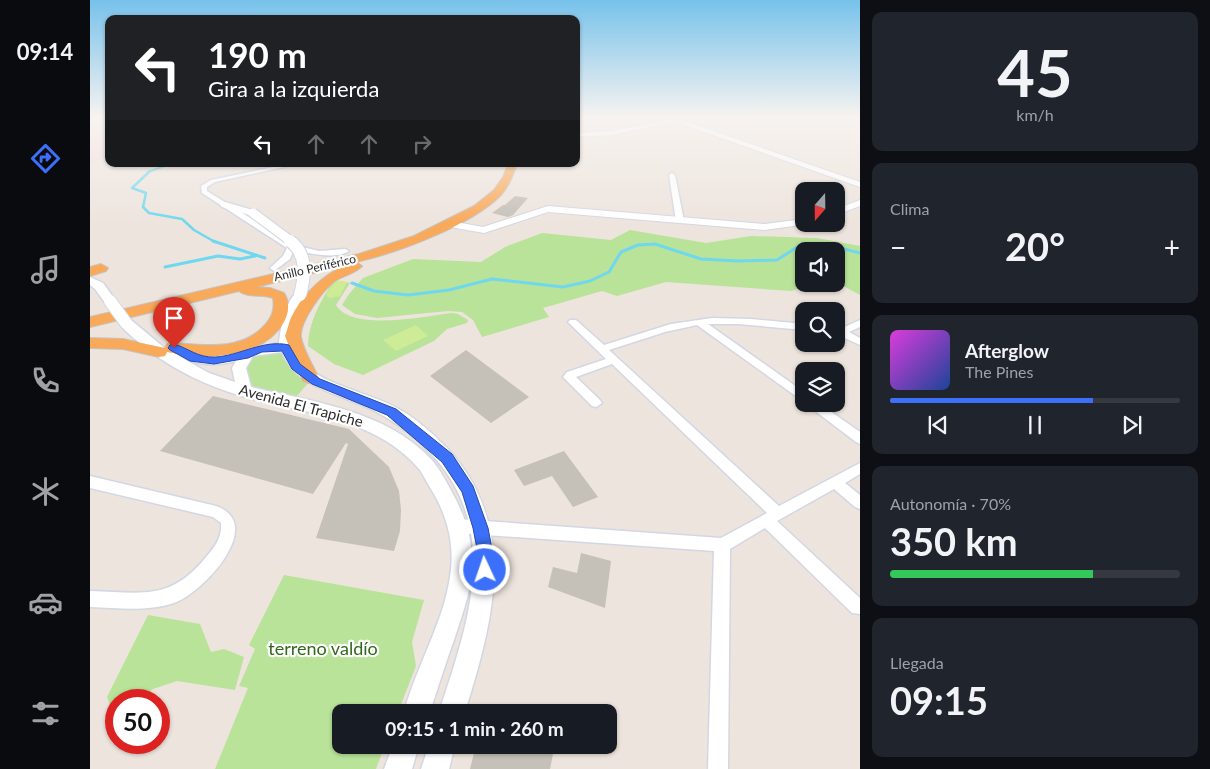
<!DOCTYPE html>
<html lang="es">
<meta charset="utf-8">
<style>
body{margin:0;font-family:Lato,sans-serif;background:#20242c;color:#f1f3f6;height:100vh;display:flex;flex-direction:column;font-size:19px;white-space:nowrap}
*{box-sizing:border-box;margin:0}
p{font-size:16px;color:#9ea1a6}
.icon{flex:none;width:28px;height:28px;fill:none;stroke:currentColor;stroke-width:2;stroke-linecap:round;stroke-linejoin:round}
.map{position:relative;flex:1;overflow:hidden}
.side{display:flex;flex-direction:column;gap:12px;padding:12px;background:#0d0f14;width:350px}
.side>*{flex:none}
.top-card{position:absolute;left:15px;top:15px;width:475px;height:152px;border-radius:10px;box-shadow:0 1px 4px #0004;background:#202124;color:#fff;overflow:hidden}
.needle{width:32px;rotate:200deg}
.fabs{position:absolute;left:705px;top:182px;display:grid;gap:10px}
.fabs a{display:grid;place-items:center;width:50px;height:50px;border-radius:10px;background:#171b24;box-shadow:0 1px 4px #0004;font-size:25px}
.speed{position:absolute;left:15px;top:689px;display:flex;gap:10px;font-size:25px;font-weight:700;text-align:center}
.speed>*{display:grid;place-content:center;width:65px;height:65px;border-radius:50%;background:#171b24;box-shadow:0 1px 4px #0004;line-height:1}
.speed .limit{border:8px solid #d22;background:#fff;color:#111}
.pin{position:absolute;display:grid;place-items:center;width:42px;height:42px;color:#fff;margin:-51px -21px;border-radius:50% 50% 50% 0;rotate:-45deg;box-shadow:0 0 5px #0007}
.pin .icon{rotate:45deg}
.me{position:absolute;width:55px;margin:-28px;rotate:357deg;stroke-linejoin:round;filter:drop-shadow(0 0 4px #0008)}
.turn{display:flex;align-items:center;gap:18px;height:105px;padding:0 20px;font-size:22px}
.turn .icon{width:65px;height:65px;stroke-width:2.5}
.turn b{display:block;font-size:35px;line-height:42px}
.lanes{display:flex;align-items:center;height:48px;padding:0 20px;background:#0003;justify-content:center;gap:25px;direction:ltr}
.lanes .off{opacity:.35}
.big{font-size:38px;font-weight:700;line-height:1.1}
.side .tile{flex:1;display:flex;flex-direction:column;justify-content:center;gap:8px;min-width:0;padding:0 18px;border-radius:10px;background:#20242c}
.side .dial{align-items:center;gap:0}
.dial b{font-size:65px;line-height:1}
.song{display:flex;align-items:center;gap:15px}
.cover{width:60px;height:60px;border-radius:8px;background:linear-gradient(135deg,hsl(300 70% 55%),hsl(220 70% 35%))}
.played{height:5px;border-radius:2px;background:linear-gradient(90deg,#3c70fa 70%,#363941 70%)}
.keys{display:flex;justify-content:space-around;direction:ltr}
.heat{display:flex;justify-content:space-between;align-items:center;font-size:28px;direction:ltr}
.charge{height:8px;border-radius:4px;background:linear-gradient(90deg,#34c759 70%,#363941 0)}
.trip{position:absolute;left:242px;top:704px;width:285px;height:50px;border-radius:10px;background:#171b24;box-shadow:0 1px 4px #0004;font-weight:700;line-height:50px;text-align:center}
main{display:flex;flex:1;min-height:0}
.menu{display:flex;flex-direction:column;width:90px;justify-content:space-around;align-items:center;background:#090b0e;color:#9ea1a6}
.menu .icon{width:35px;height:35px}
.menu .active{color:#3c70fa}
.menu b{font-size:22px;color:#f1f3f6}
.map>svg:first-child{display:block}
</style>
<main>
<nav class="menu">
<b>09:14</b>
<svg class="icon active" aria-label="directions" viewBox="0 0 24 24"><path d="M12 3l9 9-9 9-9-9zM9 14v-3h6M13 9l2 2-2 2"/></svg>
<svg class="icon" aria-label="music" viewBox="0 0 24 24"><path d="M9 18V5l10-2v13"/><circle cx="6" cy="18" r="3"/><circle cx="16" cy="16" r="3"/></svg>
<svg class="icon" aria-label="phone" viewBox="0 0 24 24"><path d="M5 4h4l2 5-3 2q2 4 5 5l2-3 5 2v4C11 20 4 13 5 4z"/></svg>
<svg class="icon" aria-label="climate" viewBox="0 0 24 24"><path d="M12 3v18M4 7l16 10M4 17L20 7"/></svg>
<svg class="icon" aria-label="car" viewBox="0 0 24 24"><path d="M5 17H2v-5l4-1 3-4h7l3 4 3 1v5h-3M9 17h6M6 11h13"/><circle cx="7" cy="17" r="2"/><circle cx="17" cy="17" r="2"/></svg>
<svg class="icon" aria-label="filters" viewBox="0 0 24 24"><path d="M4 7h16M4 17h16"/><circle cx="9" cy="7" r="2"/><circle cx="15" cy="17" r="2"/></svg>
</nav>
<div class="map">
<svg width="770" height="769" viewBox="0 0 770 769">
<rect width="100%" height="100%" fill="#ede4dd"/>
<path fill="#f3dadd" d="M19,136V154L0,165V138Z"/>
<path fill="#b9e399" d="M540,230L616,243L661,236L727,238L770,246V295L746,282V251H714V284H723L701,291L576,282L527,296L512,291L453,308L459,317L392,337L383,320L372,312L358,311L287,318L265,314L252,305L259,294L273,278L323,259L391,262L415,247L452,233L521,240Z
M244,280L260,283L246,305C262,332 336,316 362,313L368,314L378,320L377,323L357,329L344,341L273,375L244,364L218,346C219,320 231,301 244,280Z
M193,350L220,381L206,397L157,387L154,364L161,355Z
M194,575L334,600L322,642L326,666L308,712H251V745H295L286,769H125L158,688L149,686L165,649L159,645Z
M58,615L110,624L121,652L134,649L154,657L145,690L87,681L63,689L46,700H26V712L24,714L17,697Z"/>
<path fill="#ceeb95" d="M246,280L257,282L250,296L241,298L237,297V293Z
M326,325L338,336L306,351L293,340Z"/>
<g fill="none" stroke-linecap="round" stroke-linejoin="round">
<path stroke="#6fd8ef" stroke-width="2" d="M58,172L80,164"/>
<path stroke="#6fd8ef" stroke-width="2.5" d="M60,171L42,188L56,193L53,207L59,213L92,219L104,230L125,242"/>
<path stroke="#6fd8ef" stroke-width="3" d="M123,241L175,258
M75,267L128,256L150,259L165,256
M262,283L284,291L318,295L359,290L402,279L473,287L500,281L519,272L531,252L548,245L565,244L611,259L648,261L687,260L712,244L746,247L770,253"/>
</g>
<path fill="#c5c0b8" d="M425,196L438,198L423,215L418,217L402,213L413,205H415Z
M376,350L439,397L401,423L340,376Z
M123,396L259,429L299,467L309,491L311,510L310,531L304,551L226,538L258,444L256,443L223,494L70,451Z
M474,451L508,497L483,507L462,476L434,486L424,470Z
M491,553L521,561L515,608L458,587L463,567L487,573Z
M386,745H439L463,754L460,769H380Z"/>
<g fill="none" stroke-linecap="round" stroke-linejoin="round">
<defs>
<path id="minor" d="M198,164H208L125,182L117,187V191L204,245L229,251L255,249L259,251C246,260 218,253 204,250L200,259L184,271L180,268L193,256L197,248L112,193L111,186L121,180Z
M582,173L585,175L594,221L590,223L586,221L579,175Z
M622,318L661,319L714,324V330L648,324H618L714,392V402L607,325L575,332L519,350L689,506L770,463V474L755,483L770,495V509L765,507L744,489L687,521L770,598V614L762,613L675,528L640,549L638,769H618L624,551L367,533L362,531L360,526L362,521L367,519L631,538L677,513L522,364L486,377L510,400L512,403L506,407L502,406L473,377L477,372L516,359L480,324L478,322L480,320H486L514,345L581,324Z
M770,320V327L759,332L770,338V345L746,334V328L750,329Z
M716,404H730L770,432V444L766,442Z
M0,476L126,506C177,524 113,593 84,603C57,612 28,608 0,607V591C51,592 80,602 116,557C125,547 132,537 131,523L123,517L0,488Z"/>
<path id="tertiary" d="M574,117L589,119L770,182V187L586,122L521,135L486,137V133L521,131L579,120Z
M770,200V206L746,215V209Z
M458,206L675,224L714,219V224H717L675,230L458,212L394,233L360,227L355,224L360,221L393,227Z"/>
<path id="secondary" d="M135,202L166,211L168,213L163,216L132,207L130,205Z
M0,277L13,283L26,301L24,304H16L5,289L0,285Z
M210,291L216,295C207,314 194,339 209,359C230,385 278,392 307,408C326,418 342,433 357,448C430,526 403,622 375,712H349C377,627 412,533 344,457C324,435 302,418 274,406C244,393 205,385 192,352L163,356L156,368L161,387C223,402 295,410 341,459C350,469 357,483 363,494C376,518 384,544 382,571C380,594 372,615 365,637C356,662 348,687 340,712H314C327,664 356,619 361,569C364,541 356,513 341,489C337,483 334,476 330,470C286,417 212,413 151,396C119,386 87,372 60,351C50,343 37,334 29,323L31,320H41L77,350L78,345L83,344L106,354L127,356L189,343C190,331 196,295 210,291ZM83,353C104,365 123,367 146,361L142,368L145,382L119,373Z
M303,745H329L322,769H294Z
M339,745H365L359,769H331Z"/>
<path id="trunk" d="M418,164H427C423,175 419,186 411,195C382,225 307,253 266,262L272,266C266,273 253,276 245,281C233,290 209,322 211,337C213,350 223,365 228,377L225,381L219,383L213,381L195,336C198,329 199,320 203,314C214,293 235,273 257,265L166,287L180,288L194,293C200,302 199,313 194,322C172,359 115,361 77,352L75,348L77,344L83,343C114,345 150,351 173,327C182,318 185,310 183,298C172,294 157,298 149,291L0,327V317L269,254L324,236L384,206L404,190L413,177Z
M11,264L18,268L16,271L0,276V267Z
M0,338L33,339L75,348L77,352L75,356L69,357L33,349L0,348Z"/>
</defs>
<use href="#minor" stroke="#d2d7e3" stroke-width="3"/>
<use href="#tertiary" stroke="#d2d7e3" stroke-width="2"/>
<use href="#secondary" stroke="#d2d7e3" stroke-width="3"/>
<use href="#trunk" stroke="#c4c4c4" stroke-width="2"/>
<use href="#minor" fill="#fff" fill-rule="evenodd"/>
<use href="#tertiary" fill="#fff" fill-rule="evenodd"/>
<use href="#secondary" fill="#fff" fill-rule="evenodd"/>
<use href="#trunk" fill="#f8a95a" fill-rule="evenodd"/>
<defs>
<path id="secondary-bridge-far1" d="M163,213L202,242"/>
<path id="secondary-bridge" d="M200,241C218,254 215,276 210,295
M20,301L36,323"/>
</defs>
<use href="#secondary-bridge-far1" stroke="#d2d7e3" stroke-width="11" stroke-linecap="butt"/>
<use href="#secondary-bridge" stroke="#d2d7e3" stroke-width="14" stroke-linecap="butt"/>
<use href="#secondary-bridge-far1" stroke="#fff" stroke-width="9"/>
<use href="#secondary-bridge" stroke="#fff" stroke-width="12"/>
</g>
<linearGradient id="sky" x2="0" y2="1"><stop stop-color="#77c2eb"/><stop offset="0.52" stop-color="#f7f3f0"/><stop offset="1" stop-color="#f7f3f0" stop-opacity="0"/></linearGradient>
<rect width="770" height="225" fill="url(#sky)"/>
<path fill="#3c70fa" stroke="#2749a2" d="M84,344C98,348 108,358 125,357C149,356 174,339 199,345L210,364L230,379L306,409L362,454L383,486L398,528L403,554V570L401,575L395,577L390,575L387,570L388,554L383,528L372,492L352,462L297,415L222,384L202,369L192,351L172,352L158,358L124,364L100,361L80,350L78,348L80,345Z"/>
<g text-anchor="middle" stroke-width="4.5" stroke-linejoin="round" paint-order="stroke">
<g font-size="12" fill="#2b2b2b" stroke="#fff">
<text transform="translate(225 268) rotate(-13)" y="4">Anillo Periférico</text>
</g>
<g font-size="15" fill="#2b2b2b" stroke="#fff">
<text transform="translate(211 406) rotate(15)" y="5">Avenida El Trapiche</text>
</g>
<g font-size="18" fill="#31691a" stroke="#fff">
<text x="233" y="655">terreno valdío</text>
</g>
</g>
</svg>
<div class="fabs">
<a><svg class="needle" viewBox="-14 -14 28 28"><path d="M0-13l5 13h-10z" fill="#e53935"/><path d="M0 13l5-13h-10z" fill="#9ea1a6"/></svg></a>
<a><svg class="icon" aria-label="sound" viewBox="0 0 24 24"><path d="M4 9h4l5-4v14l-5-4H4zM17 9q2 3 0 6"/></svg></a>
<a><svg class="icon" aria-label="search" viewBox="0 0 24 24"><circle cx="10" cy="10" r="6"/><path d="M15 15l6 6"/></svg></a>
<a><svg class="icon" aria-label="layers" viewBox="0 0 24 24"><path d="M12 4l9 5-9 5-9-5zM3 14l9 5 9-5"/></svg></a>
</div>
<div class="speed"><div class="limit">50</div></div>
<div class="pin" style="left:84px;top:348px;background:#d93025"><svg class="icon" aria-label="arrive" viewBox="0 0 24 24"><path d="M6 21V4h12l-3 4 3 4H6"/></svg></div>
<svg class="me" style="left:395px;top:570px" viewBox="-20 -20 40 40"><circle r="17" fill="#3c70fa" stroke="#fff" stroke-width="3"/><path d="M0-11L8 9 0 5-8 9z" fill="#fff"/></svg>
<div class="trip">09:15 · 1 min · 260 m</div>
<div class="top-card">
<div class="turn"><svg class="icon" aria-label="left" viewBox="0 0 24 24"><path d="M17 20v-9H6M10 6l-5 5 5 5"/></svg><div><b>190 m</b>Gira a la izquierda</div></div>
<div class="lanes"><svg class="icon" aria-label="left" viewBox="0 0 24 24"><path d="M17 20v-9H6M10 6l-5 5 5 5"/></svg><svg class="icon off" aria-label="ahead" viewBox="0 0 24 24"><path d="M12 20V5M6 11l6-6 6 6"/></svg><svg class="icon off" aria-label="ahead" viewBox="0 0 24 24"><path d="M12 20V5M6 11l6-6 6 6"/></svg><svg class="icon off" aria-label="right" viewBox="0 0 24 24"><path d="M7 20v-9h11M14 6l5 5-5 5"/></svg></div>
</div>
</div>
<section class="side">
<div class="tile dial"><b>45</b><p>km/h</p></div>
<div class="tile"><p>Clima</p>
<div class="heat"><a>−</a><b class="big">20°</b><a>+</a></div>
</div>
<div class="tile">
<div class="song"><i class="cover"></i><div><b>Afterglow</b><p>The Pines</p></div></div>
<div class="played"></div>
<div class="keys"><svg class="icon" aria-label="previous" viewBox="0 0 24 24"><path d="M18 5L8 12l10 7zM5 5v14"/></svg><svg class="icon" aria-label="pause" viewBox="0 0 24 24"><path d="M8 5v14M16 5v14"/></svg><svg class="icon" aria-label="next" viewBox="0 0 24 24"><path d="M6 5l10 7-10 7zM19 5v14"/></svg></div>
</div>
<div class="tile"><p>Autonomía · 70%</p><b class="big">350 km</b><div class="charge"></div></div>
<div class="tile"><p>Llegada</p><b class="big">09:15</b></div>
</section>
</main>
